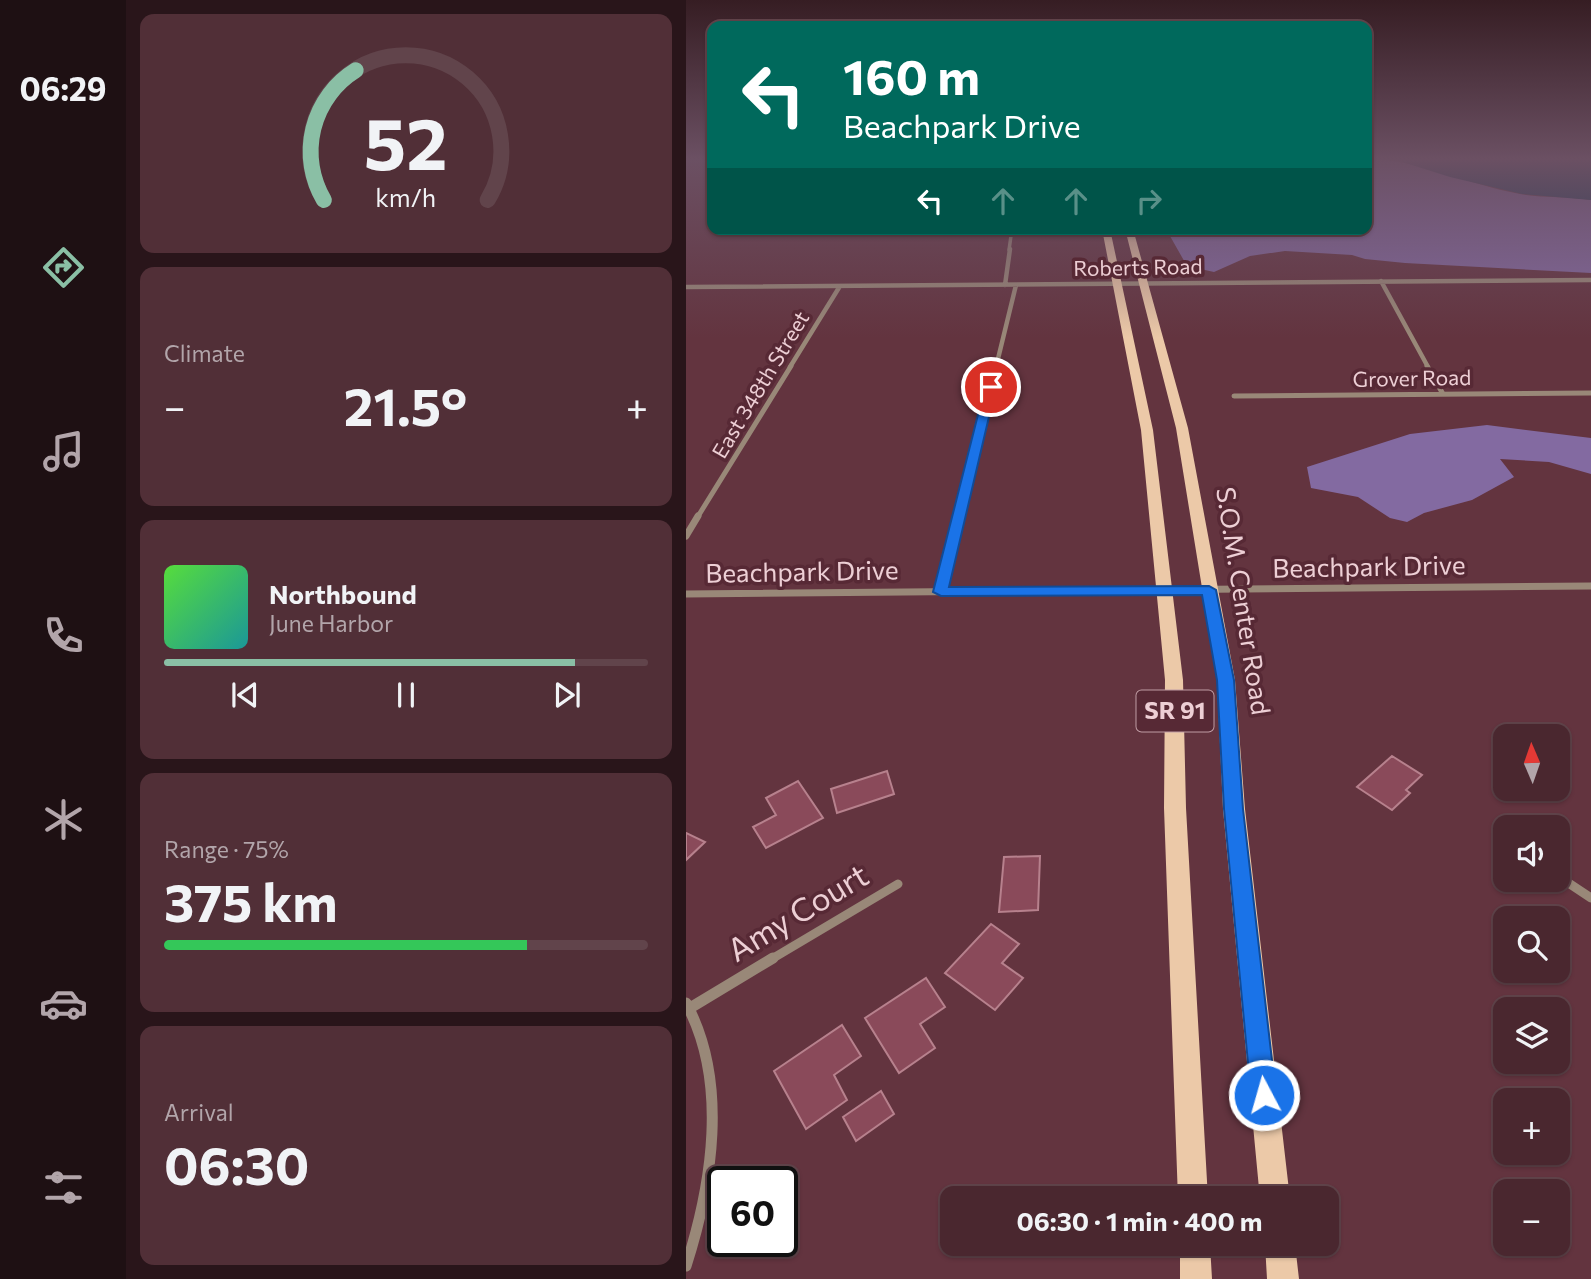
<!DOCTYPE html>
<meta charset="utf-8">
<style>
body{margin:0;font-family:Commissioner,sans-serif;background:#512f37;color:#f1f3f6;height:100vh;display:flex;flex-direction:column;font-size:26px;white-space:nowrap}
*{box-sizing:border-box;margin:0}
p{font-size:23px;color:#b2a5aa}
.icon{flex:none;width:38px;height:38px;fill:none;stroke:currentColor;stroke-width:2;stroke-linecap:round;stroke-linejoin:round}
.map{position:relative;flex:1;overflow:hidden}
.side{display:flex;flex-direction:column;gap:14px;padding:14px;background:#29151a;width:560px}
.side>*{flex:none}
.guide{position:absolute;left:21px;top:21px;width:665px;height:214px;border-radius:14px;box-shadow:0 2px 5px #0004,0 0 0 2px #61444b;background:#00695c;color:#fff;overflow:hidden}
.needle{width:46px;rotate:358deg}
.tools{position:absolute;left:807px;top:724px;display:grid;gap:14px}
.tools a{display:grid;place-items:center;width:77px;height:77px;border-radius:14px;background:#4a272f;box-shadow:0 2px 5px #0004,0 0 0 2px #61444b;font-size:35px}
.speed{position:absolute;left:21px;top:1166px;display:flex;gap:14px;font-size:35px;font-weight:700;text-align:center}
.speed>*{display:grid;place-content:center;width:91px;height:91px;border-radius:50%;background:#4a272f;box-shadow:0 2px 5px #0004,0 0 0 2px #61444b;line-height:1}
.speed .limit{border:4px solid #111;border-radius:10px;background:#fff;color:#111}
.pin{position:absolute;display:grid;place-items:center;width:60px;height:60px;color:#fff;margin:-30px;border:4px solid #fff;border-radius:50%;box-shadow:0 2px 7px #0007}
.me{position:absolute;width:77px;margin:-38px;rotate:354deg;stroke-linejoin:round;filter:drop-shadow(0 0 5px #0008)}
.turn{display:flex;align-items:center;gap:24px;height:147px;padding:0 21px;font-size:32px}
.turn .icon{width:91px;height:91px;stroke-width:2.5}
.turn b{display:block;font-size:49px;line-height:60px}
.lanes{display:flex;align-items:center;height:66px;padding:0 21px;background:#0003;justify-content:center;gap:35px;direction:ltr}
.lanes .off{opacity:.35}
.big{font-size:52px;font-weight:700;line-height:1.1}
.side .tile{flex:1;display:flex;flex-direction:column;justify-content:center;gap:10px;min-width:0;padding:0 24px;border-radius:14px;background:#512f37}
.side .dial{align-items:center;gap:0}
.dial svg{height:182px;overflow:visible;fill:none;stroke:#61444b;stroke-width:7;stroke-linecap:round;text-anchor:middle}
.dial text{fill:#f1f3f6;stroke:none}
.song{display:flex;align-items:center;gap:21px}
.cover{width:84px;height:84px;border-radius:10px;background:linear-gradient(135deg,hsl(110 70% 55%),hsl(180 70% 35%))}
.played{height:7px;border-radius:4px;background:linear-gradient(90deg,#8abfa5 85%,#61444b 85%)}
.keys{display:flex;justify-content:space-around;direction:ltr}
.heat{display:flex;justify-content:space-between;align-items:center;font-size:38px;direction:ltr}
.charge{height:10px;border-radius:5px;background:linear-gradient(90deg,#34c759 75%,#61444b 0)}
.trip{position:absolute;left:254px;top:1186px;width:399px;height:70px;border-radius:14px;background:#4a272f;box-shadow:0 2px 5px #0004,0 0 0 2px #61444b;font-weight:700;line-height:70px;text-align:center}
main{display:flex;flex:1;min-height:0}
.menu{display:flex;flex-direction:column;width:126px;justify-content:space-around;align-items:center;background:#1e1013;color:#b2a5aa}
.menu .icon{width:49px;height:49px}
.menu .current{color:#8abfa5}
.menu b{font-size:32px;color:#f1f3f6}
.map>svg:first-child{display:block}
</style>
<main>
<nav class="menu">
<b>06:29</b>
<svg class="icon current" aria-label="directions" viewBox="0 0 24 24"><path d="M12 3l9 9-9 9-9-9zM9 14v-3h6M13 9l2 2-2 2"/></svg>
<svg class="icon" aria-label="music" viewBox="0 0 24 24"><path d="M9 18V5l10-2v13"/><circle cx="6" cy="18" r="3"/><circle cx="16" cy="16" r="3"/></svg>
<svg class="icon" aria-label="phone" viewBox="0 0 24 24"><path d="M5 4h4l2 5-3 2q2 4 5 5l2-3 5 2v4C11 20 4 13 5 4z"/></svg>
<svg class="icon" aria-label="climate" viewBox="0 0 24 24"><path d="M12 3v18M4 7l16 10M4 17L20 7"/></svg>
<svg class="icon" aria-label="car" viewBox="0 0 24 24"><path d="M5 17H2v-5l4-1 3-4h7l3 4 3 1v5h-3M9 17h6M6 11h13"/><circle cx="7" cy="17" r="2"/><circle cx="17" cy="17" r="2"/></svg>
<svg class="icon" aria-label="filters" viewBox="0 0 24 24"><path d="M4 7h16M4 17h16"/><circle cx="9" cy="7" r="2"/><circle cx="15" cy="17" r="2"/></svg>
</nav>
<section class="side">
<div class="tile dial"><svg viewBox="0 0 100 80">
<path d="M14 69A42 42 0 1 1 86 69"/>
<path d="M14 69A42 42 0 0 1 28 12" stroke="#8abfa5"/>
<text x="50" y="56" font-size="32" font-weight="700">52</text>
<text x="50" y="72" font-size="11">km/h</text>
</svg></div>
<div class="tile"><p>Climate</p>
<div class="heat"><a>−</a><b class="big">21.5°</b><a>+</a></div>
</div>
<div class="tile">
<div class="song"><i class="cover"></i><div><b>Northbound</b><p>June Harbor</p></div></div>
<div class="played"></div>
<div class="keys"><svg class="icon" aria-label="previous" viewBox="0 0 24 24"><path d="M18 5L8 12l10 7zM5 5v14"/></svg><svg class="icon" aria-label="pause" viewBox="0 0 24 24"><path d="M8 5v14M16 5v14"/></svg><svg class="icon" aria-label="next" viewBox="0 0 24 24"><path d="M6 5l10 7-10 7zM19 5v14"/></svg></div>
</div>
<div class="tile"><p>Range · 75%</p><b class="big">375 km</b><div class="charge"></div></div>
<div class="tile"><p>Arrival</p><b class="big">06:30</b></div>
</section>
<div class="map">
<svg width="905" height="1279" viewBox="0 0 905 1279">
<rect width="100%" height="100%" fill="#63343f"/>
<path fill="#836aa1" d="M681,159C733,159 783,185 834,194C857,198 882,196 905,200V273L719,263L679,259L666,255L599,251L564,256L528,272L501,266L480,229H681Z
M801,425L905,438V474L863,462L814,459L828,477L786,500L738,513L721,522L704,518L672,497L625,488L621,467L724,434Z"/>
<path fill="#0d3755" d="M707,159H905V200L836,194L764,177Z"/>
<path fill="#8a4a5a" stroke="#b7818d" stroke-width="2" d="M706,756L736,775L720,790L724,793L706,810L671,787Z
M201,771L208,794L151,813L145,789Z
M112,781L137,818L80,848L67,827L90,815L80,798Z
M0,833L19,842L0,860Z
M354,856L352,910L313,912L318,857Z
M305,924L333,944L316,963L337,978L309,1010L259,973Z
M240,978L259,1007L234,1024L249,1048L213,1073L179,1018Z
M156,1025L175,1056L148,1075L161,1100L120,1129L88,1071Z
M195,1091L208,1114L170,1141L157,1117Z
M300,1192H345V1199H299Z"/>
<g fill="none" stroke-linecap="round" stroke-linejoin="round">
<path stroke="#998878" stroke-width="3.5" d="M323,250L326,229"/>
<path stroke="#998878" stroke-width="4.5" d="M695,281L742,367
M319,285L324,249
M0,287L905,280
M104,367L154,286
M310,367L330,285"/>
<path stroke="#998878" stroke-width="5" d="M741,366L757,394
M548,396L905,393
M11,518L105,366
M273,518L310,366"/>
<path stroke="#998878" stroke-width="7" d="M0,536L12,516
M255,592L274,516
M0,594L905,586"/>
<path stroke="#998878" stroke-width="9" d="M872,876L905,898
M84,960L212,884"/>
<path stroke="#998878" stroke-width="11" d="M0,1003C43,1082 26,1185 0,1266
M4,1008L87,958"/>
<path fill="#ecc9a8" fill-rule="evenodd" d="M416,229H424L467,430L497,680L500,808L522,1199H492L478,808L479,680L455,430Z
M439,229H447L502,428L549,680L559,809L604,1199H574L537,809L531,680L490,428Z
M494,1244H524L526,1279H494Z
M579,1244H609L613,1279H581Z"/>
</g>
<linearGradient id="sky" x2="0" y2="1"><stop stop-color="#361d23"/><stop offset="0.47" stop-color="#6b5063"/><stop offset="1" stop-color="#6b5063" stop-opacity="0"/></linearGradient>
<rect width="905" height="338" fill="url(#sky)"/>
<path fill="#1a73e8" stroke="#114b97" stroke-width="2" d="M305,384L310,387L263,587L523,586L530,590L548,680L557,809L590,1095L587,1104L578,1107L569,1104L565,1095L538,809L531,680L516,595L255,596L247,592L299,387Z"/>
<g text-anchor="middle" stroke-width="7" stroke-linejoin="round" paint-order="stroke">
<g font-size="21" fill="#edcfd5" stroke="#572935">
<text transform="translate(452 268) rotate(-1)" y="7">Roberts Road</text>
<text transform="translate(726 379) rotate(-1)" y="7">Grover Road</text>
<text transform="translate(75 385) rotate(-59)" y="7">East 348th Street</text>
</g>
<rect fill="#572935" stroke="#c09da5" stroke-width="2" x="450.5" y="690.5" width="77" height="41" rx="5"/>
<g font-size="24" font-weight="bold" fill="#edcfd5">
<text x="489" y="719">SR 91</text>
</g>
<g font-size="26" fill="#edcfd5" stroke="#572935">
<text transform="translate(683 567) rotate(-1)" y="9">Beachpark Drive</text>
<text transform="translate(116 572) rotate(-1)" y="9">Beachpark Drive</text>
<text transform="translate(557 601) rotate(81)" y="9">S.O.M. Center Road</text>
</g>
<g font-size="32" fill="#edcfd5" stroke="#572935">
<text transform="translate(112 913) rotate(-31)" y="11">Amy Court</text>
</g>
</g>
</svg>
<div class="tools">
<a><svg class="needle" viewBox="-14 -14 28 28"><path d="M0-13l5 13h-10z" fill="#e53935"/><path d="M0 13l5-13h-10z" fill="#b2a5aa"/></svg></a>
<a><svg class="icon" aria-label="sound" viewBox="0 0 24 24"><path d="M4 9h4l5-4v14l-5-4H4zM17 9q2 3 0 6"/></svg></a>
<a><svg class="icon" aria-label="search" viewBox="0 0 24 24"><circle cx="10" cy="10" r="6"/><path d="M15 15l6 6"/></svg></a>
<a><svg class="icon" aria-label="layers" viewBox="0 0 24 24"><path d="M12 4l9 5-9 5-9-5zM3 14l9 5 9-5"/></svg></a>
<a>+</a>
<a>−</a>
</div>
<div class="speed"><div class="limit">60</div></div>
<div class="pin" style="left:305px;top:387px;background:#d93025"><svg class="icon" aria-label="arrive" viewBox="0 0 24 24"><path d="M6 21V4h12l-3 4 3 4H6"/></svg></div>
<svg class="me" style="left:578px;top:1095px" viewBox="-20 -20 40 40"><circle r="17" fill="#1a73e8" stroke="#fff" stroke-width="3"/><path d="M0-11L8 9 0 5-8 9z" fill="#fff"/></svg>
<div class="trip">06:30 · 1 min · 400 m</div>
<div class="guide">
<div class="turn"><svg class="icon" aria-label="left" viewBox="0 0 24 24"><path d="M17 20v-9H6M10 6l-5 5 5 5"/></svg><div><b>160 m</b>Beachpark Drive</div></div>
<div class="lanes"><svg class="icon" aria-label="left" viewBox="0 0 24 24"><path d="M17 20v-9H6M10 6l-5 5 5 5"/></svg><svg class="icon off" aria-label="ahead" viewBox="0 0 24 24"><path d="M12 20V5M6 11l6-6 6 6"/></svg><svg class="icon off" aria-label="ahead" viewBox="0 0 24 24"><path d="M12 20V5M6 11l6-6 6 6"/></svg><svg class="icon off" aria-label="right" viewBox="0 0 24 24"><path d="M7 20v-9h11M14 6l5 5-5 5"/></svg></div>
</div>
</div>
</main>
